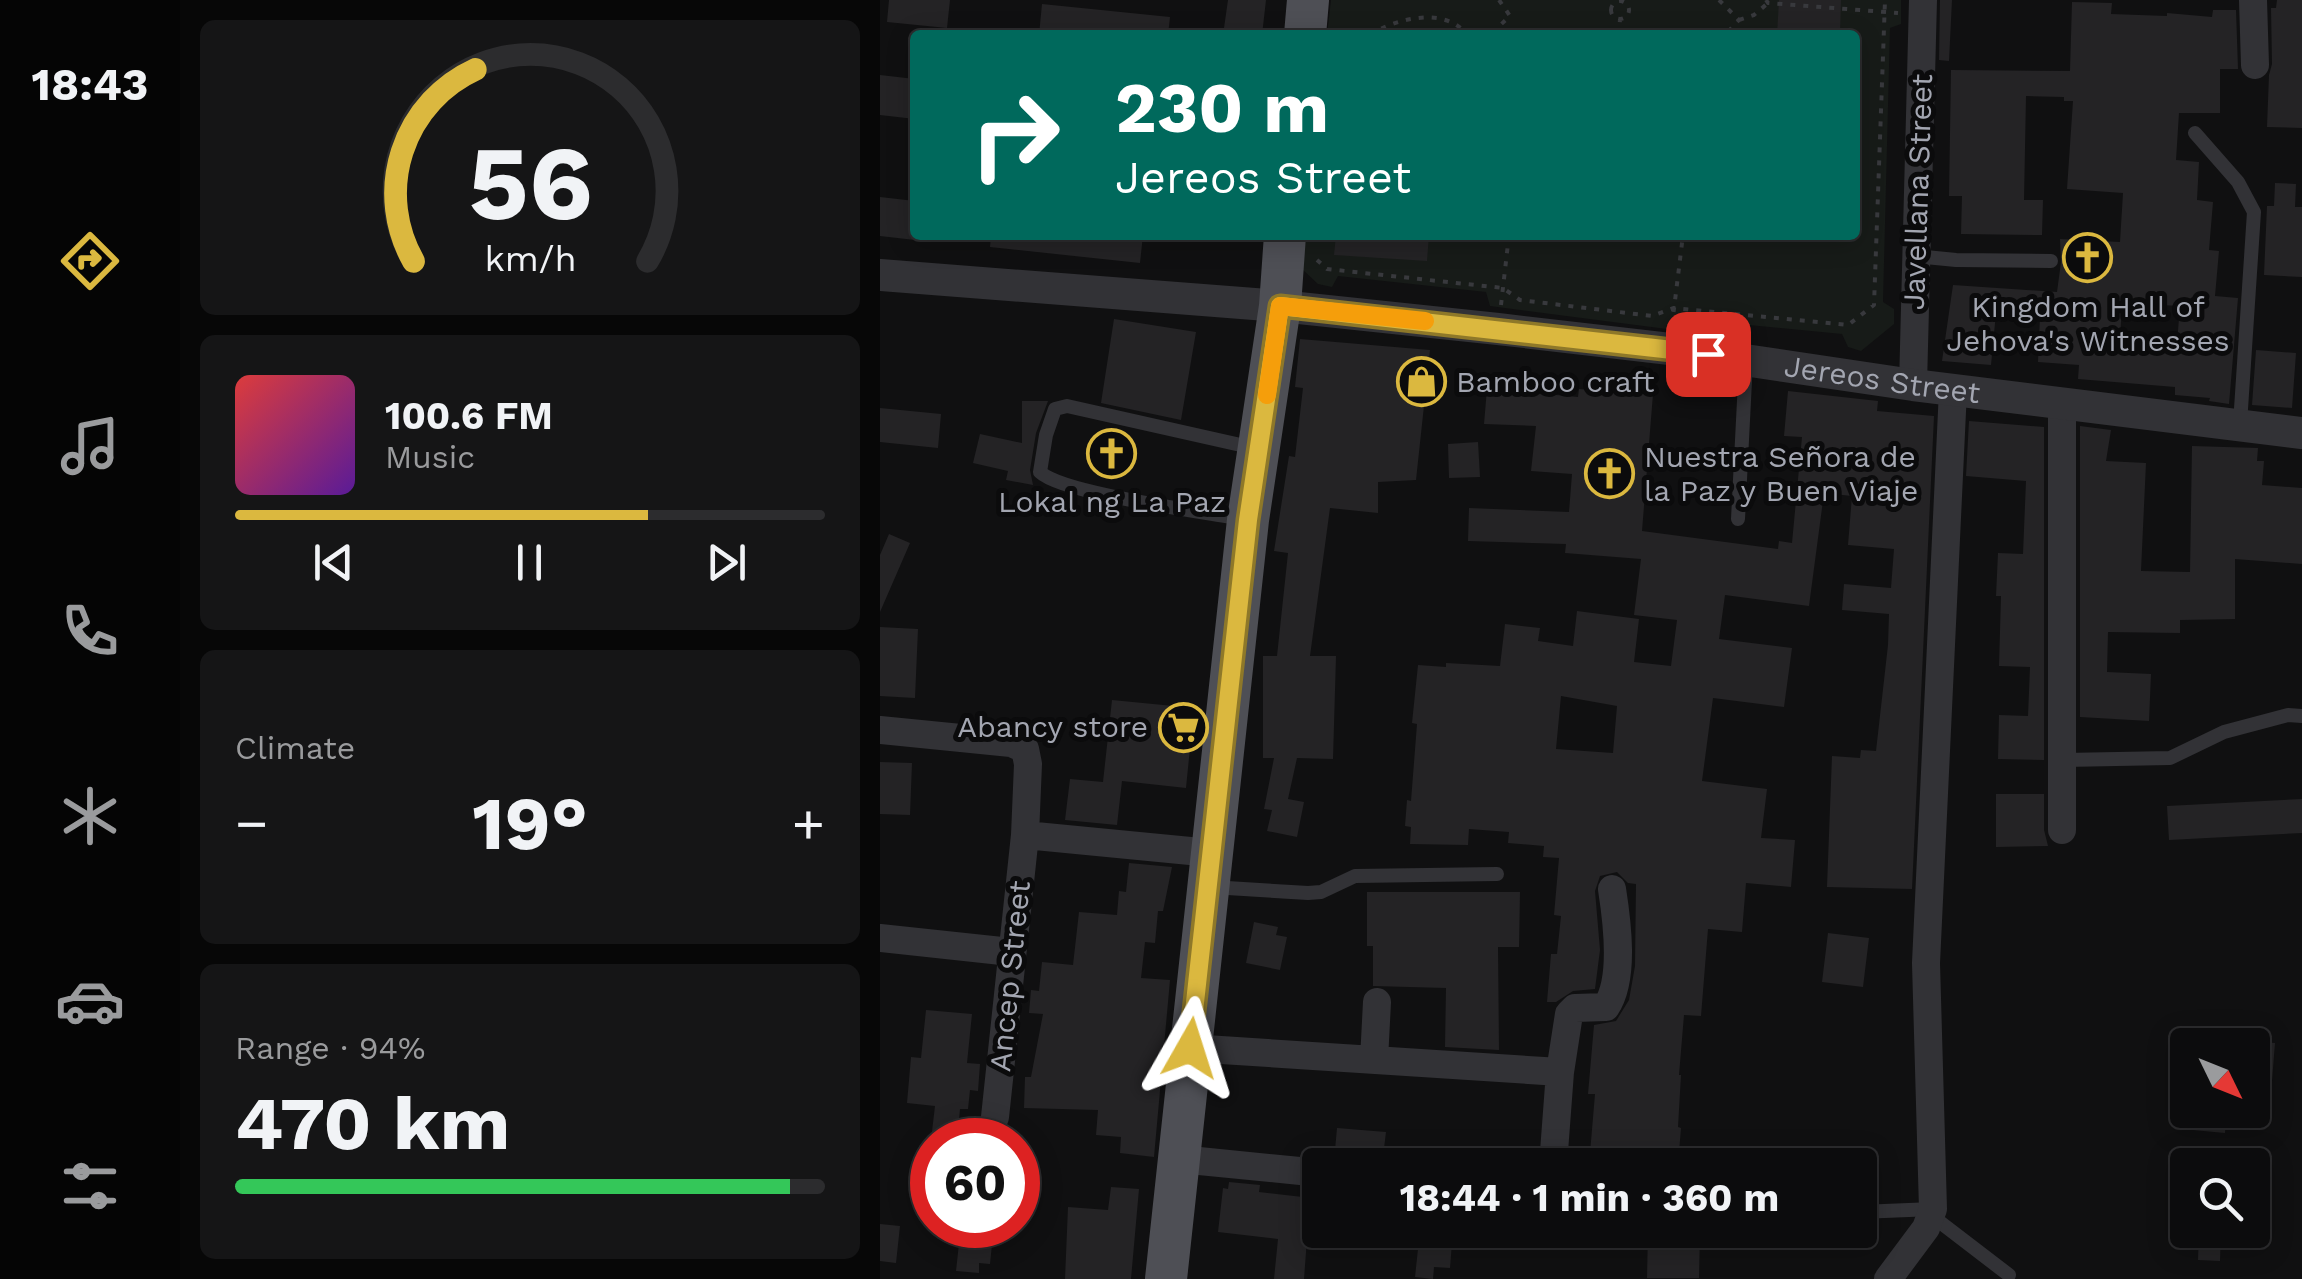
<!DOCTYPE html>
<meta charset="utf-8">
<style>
body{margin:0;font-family:"Work Sans",sans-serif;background:#151516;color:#f1f3f6;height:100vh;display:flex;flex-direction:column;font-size:38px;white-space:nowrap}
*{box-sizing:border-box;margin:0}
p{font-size:32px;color:#9a9b9d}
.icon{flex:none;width:55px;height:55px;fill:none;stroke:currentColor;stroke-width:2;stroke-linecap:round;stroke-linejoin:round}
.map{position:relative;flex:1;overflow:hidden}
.drawer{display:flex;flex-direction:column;gap:20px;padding:20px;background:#070707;width:700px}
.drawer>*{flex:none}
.hud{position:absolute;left:30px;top:30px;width:950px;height:210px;border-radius:10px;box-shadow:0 5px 25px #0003,0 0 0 2px #2c2c2e;background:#00695c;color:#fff;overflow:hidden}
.needle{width:65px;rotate:133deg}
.tools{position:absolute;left:1290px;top:1028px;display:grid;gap:20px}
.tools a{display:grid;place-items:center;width:100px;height:100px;border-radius:10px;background:#0c0c0d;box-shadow:0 5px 25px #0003,0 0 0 2px #2c2c2e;font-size:50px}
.speed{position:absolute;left:30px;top:1118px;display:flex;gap:20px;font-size:50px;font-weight:700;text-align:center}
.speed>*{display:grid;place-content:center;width:130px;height:130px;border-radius:50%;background:#0c0c0d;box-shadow:0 5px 25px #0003,0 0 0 2px #2c2c2e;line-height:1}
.speed .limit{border:15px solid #d22;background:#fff;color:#111}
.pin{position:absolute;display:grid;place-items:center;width:85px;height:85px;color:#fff;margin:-42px;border-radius:20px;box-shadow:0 5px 15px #0006}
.me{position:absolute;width:110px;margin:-55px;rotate:6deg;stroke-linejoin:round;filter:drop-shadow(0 0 8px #0008)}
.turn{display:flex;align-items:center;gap:35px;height:210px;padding:0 40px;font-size:45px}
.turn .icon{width:130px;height:130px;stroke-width:2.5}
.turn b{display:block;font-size:70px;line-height:85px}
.big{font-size:75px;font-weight:700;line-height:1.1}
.drawer .card{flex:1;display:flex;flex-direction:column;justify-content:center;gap:15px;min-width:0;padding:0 35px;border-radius:15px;background:#151516}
.drawer .dial{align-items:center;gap:0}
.dial svg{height:260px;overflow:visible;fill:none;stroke:#2c2c2e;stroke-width:7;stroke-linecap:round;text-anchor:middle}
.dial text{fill:#f1f3f6;stroke:none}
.song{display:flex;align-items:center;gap:30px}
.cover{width:120px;height:120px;border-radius:15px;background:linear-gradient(135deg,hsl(0 70% 55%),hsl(270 70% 35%))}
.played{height:10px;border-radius:5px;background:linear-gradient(90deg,#dbb83f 70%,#2c2c2e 70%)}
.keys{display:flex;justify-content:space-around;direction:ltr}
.heat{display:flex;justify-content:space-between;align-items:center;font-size:55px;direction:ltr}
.charge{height:15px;border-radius:8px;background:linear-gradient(90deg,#34c759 94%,#2c2c2e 0)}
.trip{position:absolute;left:422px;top:1148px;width:575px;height:100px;border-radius:10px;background:#0c0c0d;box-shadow:0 5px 25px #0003,0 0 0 2px #2c2c2e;font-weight:700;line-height:100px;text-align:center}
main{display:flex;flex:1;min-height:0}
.tab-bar{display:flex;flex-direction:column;width:180px;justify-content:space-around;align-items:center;background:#050505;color:#9a9b9d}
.tab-bar .icon{width:70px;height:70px}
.tab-bar .active{color:#dbb83f}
.tab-bar b{font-size:45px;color:#f1f3f6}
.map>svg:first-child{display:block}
</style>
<main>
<nav class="tab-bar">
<b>18:43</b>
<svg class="icon active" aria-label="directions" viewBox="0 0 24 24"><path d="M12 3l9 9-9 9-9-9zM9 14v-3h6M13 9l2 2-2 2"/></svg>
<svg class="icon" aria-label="music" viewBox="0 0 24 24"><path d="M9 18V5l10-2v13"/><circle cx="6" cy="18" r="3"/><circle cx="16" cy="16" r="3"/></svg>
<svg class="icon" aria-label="phone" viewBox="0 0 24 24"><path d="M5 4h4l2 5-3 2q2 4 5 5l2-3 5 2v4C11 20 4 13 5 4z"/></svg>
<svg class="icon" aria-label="climate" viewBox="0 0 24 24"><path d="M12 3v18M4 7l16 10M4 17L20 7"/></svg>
<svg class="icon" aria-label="car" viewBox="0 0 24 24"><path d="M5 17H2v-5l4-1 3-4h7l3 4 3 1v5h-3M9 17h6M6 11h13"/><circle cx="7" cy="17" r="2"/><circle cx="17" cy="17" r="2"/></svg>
<svg class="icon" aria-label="filters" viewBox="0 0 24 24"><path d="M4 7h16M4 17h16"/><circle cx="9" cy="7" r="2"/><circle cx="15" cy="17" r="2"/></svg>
</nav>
<section class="drawer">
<div class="card dial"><svg viewBox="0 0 100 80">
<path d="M14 69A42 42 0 1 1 86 69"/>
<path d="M14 69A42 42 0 0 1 33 10" stroke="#dbb83f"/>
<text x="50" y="56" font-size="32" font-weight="700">56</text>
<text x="50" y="72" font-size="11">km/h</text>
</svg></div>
<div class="card">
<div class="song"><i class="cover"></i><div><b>100.6 FM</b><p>Music</p></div></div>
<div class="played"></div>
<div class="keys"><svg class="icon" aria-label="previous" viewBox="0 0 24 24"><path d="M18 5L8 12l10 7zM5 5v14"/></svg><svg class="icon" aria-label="pause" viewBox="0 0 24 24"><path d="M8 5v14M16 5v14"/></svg><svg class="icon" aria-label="next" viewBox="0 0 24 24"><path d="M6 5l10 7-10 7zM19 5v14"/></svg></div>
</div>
<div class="card"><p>Climate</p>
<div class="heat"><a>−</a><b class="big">19°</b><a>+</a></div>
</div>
<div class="card"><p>Range · 94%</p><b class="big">470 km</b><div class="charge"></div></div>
</section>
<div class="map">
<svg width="1422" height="1279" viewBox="0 0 1422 1279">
<rect width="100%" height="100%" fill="#101011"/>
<path fill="#171b18" d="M451,0H1021V24L1010,28L1003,302L1014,309V324L981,351L968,347L962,334L817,320L810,332L610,306L606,292L458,276L452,287L438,284L422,269L426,235H975V35H447Z"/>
<path fill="#242325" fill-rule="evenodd" d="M9,0H70L67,28L7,22Z
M348,0H386L382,35H343Z
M899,0H961L960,35H897Z
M1060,0H1072L1069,61L1059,60Z
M1397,0H1422V128L1387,127L1389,75L1392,64L1391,8H1396Z
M1192,2L1232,3L1231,14L1287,16V13L1332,17L1333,10H1356L1358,69H1340V113H1299L1296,160L1319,162L1317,200L1333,202L1329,250L1339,251L1335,296L1358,298L1349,404L1329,401L1330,398L1295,395V387L1198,379L1199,365L1158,362L1160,317L1116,313L1111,365L1062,361L1073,285L1177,292L1181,262L1180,239L1240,242L1243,193L1187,189L1193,101H1184V97L1146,96L1144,200H1163L1162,235L1081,234L1082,196H1069L1071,70L1190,71ZM1242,303L1300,306L1297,343L1240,340Z
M162,4L290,17L288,35H159Z
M0,75L35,79V119L0,115Z
M1395,183L1416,184L1415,207H1422V277L1384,275L1387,206H1394Z
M0,197L35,201V240L0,236Z
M111,235H263L260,263L110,247Z
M456,235H549L547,261L454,255Z
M234,319L316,332L301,420L221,403Z
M420,339L550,350L536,480L498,482V513L450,508L430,656H456L453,759L417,758L408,799L424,802L417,837L387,831L392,810L384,809L394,758H383V656H397L408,553L394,551L409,456L415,457L423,388L415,387Z
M1376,350L1416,353L1412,408L1372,405Z
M608,377L656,380L655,393L698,397L699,389L773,394L762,531L898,549L899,541L912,543L922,437L904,436L908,391L998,401L997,411L1054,416L1032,889L947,887L952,756L980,758L981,750L996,751L1008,645L1009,614L962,610L964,584L1011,588L1014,549L968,545L972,496L944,493L929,606L845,595L839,639L912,648L904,707L833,698L822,781L887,789L881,838L915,840L911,887L866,883L862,932L828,929L821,1016L804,1015L799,1075H801L798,1127L801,1128L798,1165H709L715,1094H708L714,1025L736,1021L749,1000L755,966L756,884L748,883L737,872L720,876L715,891L720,950L715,989L693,991L676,1002H667L671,954H677L681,916L674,915L679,858L663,857L664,846L628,843L629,832L589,829L588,845L530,844L531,827L525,826L527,800L531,801L537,724L532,723L538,665L566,667V663L620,666L625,624L660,628L658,641L693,646L697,611L759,619L754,662L791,666L797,620L754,615L761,559L685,553L686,544L588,541L589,508L689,512L692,474L651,471L656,426L604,424ZM681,696L737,706L733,753L676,749Z
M142,401H168L156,433L150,470L153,485L126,480L128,471L93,463L100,434L142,443Z
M0,408L61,414L58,448L0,442Z
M1089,421L1164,427V760L1118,759L1119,715L1148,716L1150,667L1119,666L1121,596H1116L1118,553L1143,554L1146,481L1086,476Z
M1200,426L1231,430L1226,461L1266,463L1261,571L1310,572L1312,446L1378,448L1377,461H1384L1382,485L1422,488V564L1355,559V619L1300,620V633L1228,632L1227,672L1271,674L1269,721L1200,717Z
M598,442L600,477L569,478L568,444Z
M9,534L30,543L0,612V555Z
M0,627L38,629L35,698L0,696Z
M232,700L314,708L306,788L242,781L237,825L185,820L190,779L223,782Z
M0,762L32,763L30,815L0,814Z
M1116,794H1164V830L1168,846L1116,847Z
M1422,799V833L1289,840L1287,806Z
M249,863L292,867L283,911H278L275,943L265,942L261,978L290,980L274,1157L240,1153L241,1137L216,1135L218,1110L144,1108L145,1077H151L163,1014L149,1013L151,990L159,991L162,962L193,965L199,912L237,915L239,891L246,892Z
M487,892H640L639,947H618L619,1050L565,1047L566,988L493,986V946H487Z
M374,922L398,927L396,935L407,937L400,970L366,963Z
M948,933L989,938L983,987L942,982Z
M46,1010L92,1014L87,1063L100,1064L98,1091L90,1090L88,1109H80L77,1140H51L55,1106L27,1103L31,1057L41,1058Z
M1372,1041L1395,1043L1391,1093L1372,1092Z
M1304,1110H1347L1345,1133L1302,1129Z
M457,1128L506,1132L502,1165L454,1161Z
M349,1182L380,1185L379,1192L440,1199V1240L427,1239L424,1279H394L398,1239L338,1232L343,1188L348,1189Z
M231,1187L259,1189L251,1279H185L188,1207L228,1210Z
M0,1224L20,1226L16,1263L0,1261Z
M81,1225H114L110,1264L99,1263V1273L76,1271Z
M540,1230H573L570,1268L554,1267L553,1279L535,1277Z
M1319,1230H1341L1340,1261L1318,1260Z
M768,1231H820L819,1278H767Z"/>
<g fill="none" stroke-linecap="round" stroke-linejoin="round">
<path stroke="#38393d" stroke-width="4" stroke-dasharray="5 8" stroke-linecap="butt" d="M619,0L630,16L615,30L621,35
M839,0L859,20L845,35
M886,0L888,3L1018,13
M731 10a9 9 0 1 1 18 0a9 9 0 1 1-18 0Z
M859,20L874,15L888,3
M490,35C516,18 566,6 587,35
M739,35L740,19
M437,260L447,269L623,288L640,300L772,316L794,308L968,325L994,305L1005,0
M621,305L629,235
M792,325L803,235"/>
<path stroke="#323236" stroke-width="14" d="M1315,133L1358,182L1374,212L1360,424
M1035,256L1076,260L1171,261
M363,519C325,512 183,494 160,472L166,435L175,409L187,406L374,448
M858,519L866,361
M1184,760L1290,758L1344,732L1408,715L1422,716
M331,887L428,893L441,892L475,876L617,874
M980,1212L1053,1209
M1052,1216L1129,1275"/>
<path stroke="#323236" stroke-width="28" d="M1373,0L1375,65
M1033,385L1043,0
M0,730L131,743L145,749L148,764L145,835L115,1117
M1182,830V404
M145,835L331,853
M0,938L131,952
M310,1048L680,1072L673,1165
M494,1060L497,1002
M680,1072L689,1014L695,1008L726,1007C745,979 737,921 732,889
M299,1159L440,1173
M1008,1279L1046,1228L1053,1209L1046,963L1073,390"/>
<path stroke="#323236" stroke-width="32" id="s1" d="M0,275L400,306L618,329L790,349L1033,385L1422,433"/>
<path stroke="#4e4f55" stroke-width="42" d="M425,35L428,0
M286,1279L368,520L400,306L405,235"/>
</g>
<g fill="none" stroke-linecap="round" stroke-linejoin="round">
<defs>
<path id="route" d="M310,1048L368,520L400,306L828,354"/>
</defs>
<use href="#route" stroke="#8e7829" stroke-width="25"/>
<use href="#route" stroke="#dbb83f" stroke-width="18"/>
<path stroke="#f59e0b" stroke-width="18" d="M387,395L400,306L545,321"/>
</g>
<defs>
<symbol id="church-ring" viewBox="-11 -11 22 22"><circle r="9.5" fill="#0b0b0c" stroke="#dbb83f" stroke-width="1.5"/><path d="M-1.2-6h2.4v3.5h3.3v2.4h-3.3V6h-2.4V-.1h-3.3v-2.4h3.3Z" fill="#dbb83f"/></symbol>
<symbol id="shop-ring" viewBox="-11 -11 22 22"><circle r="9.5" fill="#0b0b0c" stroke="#dbb83f" stroke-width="1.5"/><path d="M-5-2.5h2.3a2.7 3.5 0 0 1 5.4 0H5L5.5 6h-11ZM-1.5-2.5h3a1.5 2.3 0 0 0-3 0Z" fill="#dbb83f"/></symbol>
<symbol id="supermarket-ring" viewBox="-11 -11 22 22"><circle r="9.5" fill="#0b0b0c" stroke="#dbb83f" stroke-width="1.5"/><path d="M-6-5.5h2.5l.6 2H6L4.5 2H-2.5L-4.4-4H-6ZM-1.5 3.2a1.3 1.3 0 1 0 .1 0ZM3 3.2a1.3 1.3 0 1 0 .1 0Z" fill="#dbb83f"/></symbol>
</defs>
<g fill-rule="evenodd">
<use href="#church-ring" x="1180" y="230" width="55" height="55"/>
<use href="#shop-ring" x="514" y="354" width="55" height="55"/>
<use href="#church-ring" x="204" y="426" width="55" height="55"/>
<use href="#church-ring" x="702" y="446" width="55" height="55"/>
<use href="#supermarket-ring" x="276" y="700" width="55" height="55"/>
</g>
<g text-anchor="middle" stroke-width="10" stroke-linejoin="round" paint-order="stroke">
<g font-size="30" fill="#a3a6b1" stroke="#0b0b0c">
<text transform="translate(1038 192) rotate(-88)" y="10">Javellana Street</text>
<text dy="10" stroke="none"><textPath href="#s1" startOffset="1008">Jereos Street</textPath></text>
<text transform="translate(130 976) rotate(-84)" y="10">Ancep Street</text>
</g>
<g font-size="30" fill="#a3a6b1" stroke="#0b0b0c">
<text x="1208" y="317">Kingdom Hall of<tspan x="1208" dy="34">Jehova's Witnesses</tspan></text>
<text x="576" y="392" text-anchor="start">Bamboo craft</text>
<text x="764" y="467" text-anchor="start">Nuestra Señora de<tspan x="764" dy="34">la Paz y Buen Viaje</tspan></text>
<text x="232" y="512">Lokal ng La Paz</text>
<text x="268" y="737" text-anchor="end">Abancy store</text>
</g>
</g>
</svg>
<div class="tools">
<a><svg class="needle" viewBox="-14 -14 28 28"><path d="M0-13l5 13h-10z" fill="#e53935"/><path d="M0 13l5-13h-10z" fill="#9a9b9d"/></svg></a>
<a><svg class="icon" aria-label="search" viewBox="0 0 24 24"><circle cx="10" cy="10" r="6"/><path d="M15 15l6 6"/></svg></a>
</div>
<div class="speed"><div class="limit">60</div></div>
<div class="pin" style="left:828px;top:354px;background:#d93025"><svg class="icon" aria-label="arrive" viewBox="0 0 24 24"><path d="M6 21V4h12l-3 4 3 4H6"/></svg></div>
<svg class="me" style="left:310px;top:1048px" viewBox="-20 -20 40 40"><path d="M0-17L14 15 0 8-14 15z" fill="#dbb83f" stroke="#fff" stroke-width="4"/></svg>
<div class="trip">18:44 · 1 min · 360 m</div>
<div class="hud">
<div class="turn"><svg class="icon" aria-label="right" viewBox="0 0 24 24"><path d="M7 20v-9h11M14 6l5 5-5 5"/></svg><div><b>230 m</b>Jereos Street</div></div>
</div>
</div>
</main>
